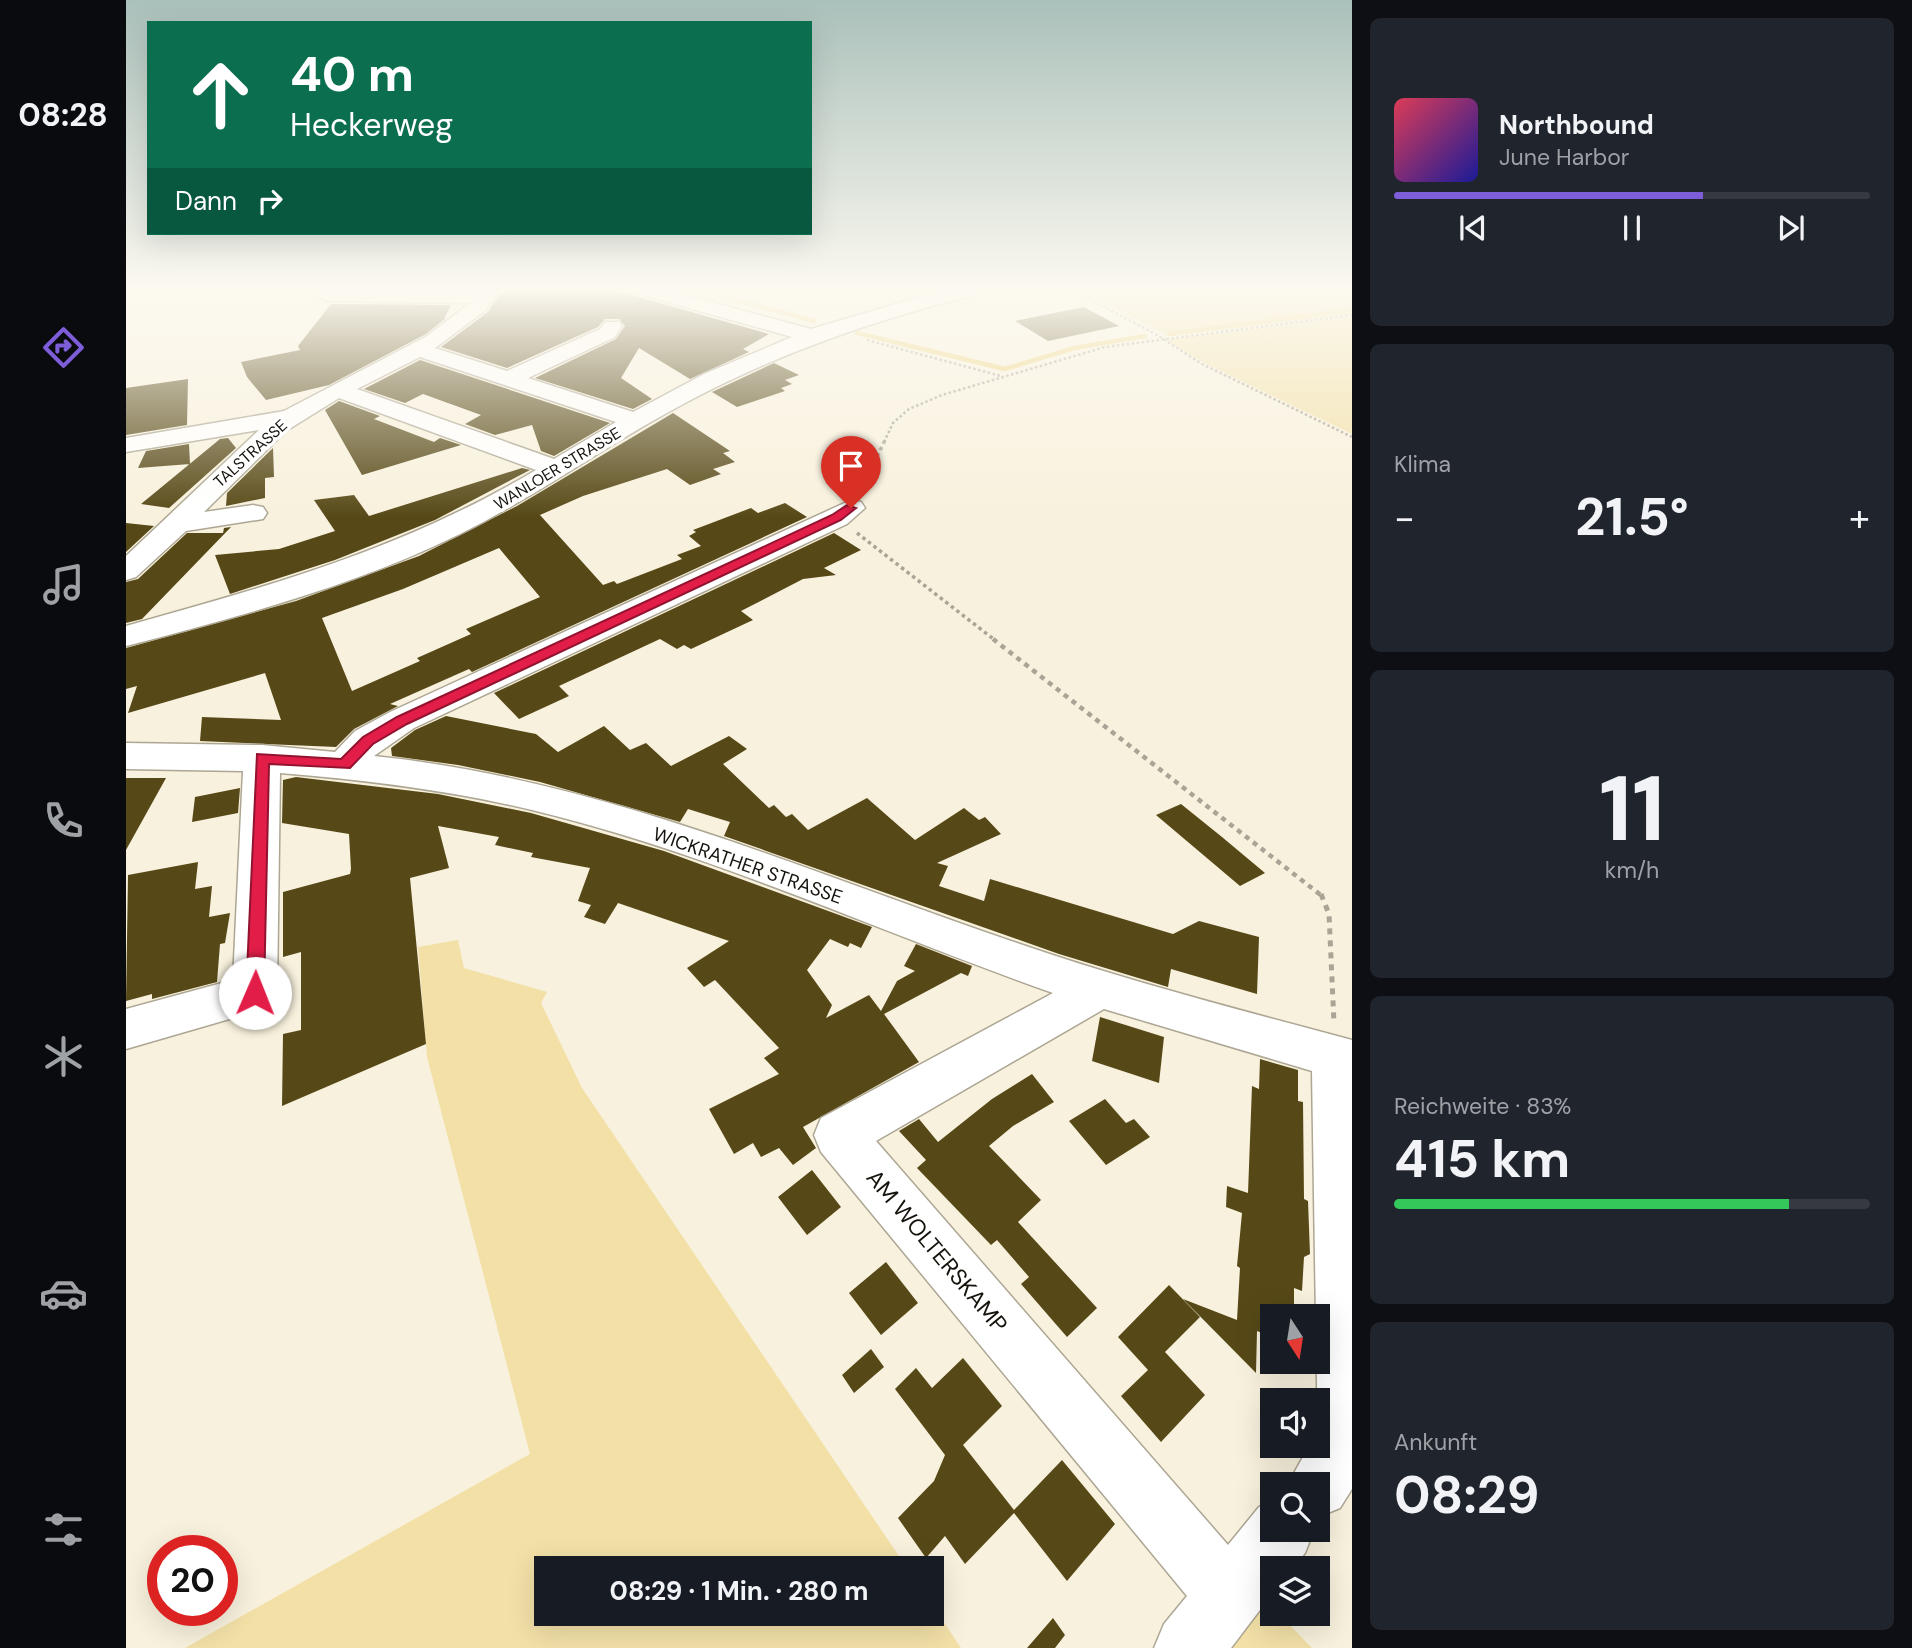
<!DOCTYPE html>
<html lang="de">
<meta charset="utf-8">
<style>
body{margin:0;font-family:"DM Sans",sans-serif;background:#20242c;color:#f1f3f6;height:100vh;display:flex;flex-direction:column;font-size:26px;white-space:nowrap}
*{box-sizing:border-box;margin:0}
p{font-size:23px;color:#9ea1a6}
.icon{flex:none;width:38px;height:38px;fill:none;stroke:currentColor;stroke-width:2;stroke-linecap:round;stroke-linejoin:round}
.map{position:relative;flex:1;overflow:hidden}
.sheet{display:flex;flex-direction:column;gap:18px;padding:18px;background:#0d0f14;width:560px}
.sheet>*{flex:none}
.hud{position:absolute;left:21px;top:21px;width:665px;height:214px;border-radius:0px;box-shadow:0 7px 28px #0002;background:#0b6e4f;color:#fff;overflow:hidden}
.needle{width:46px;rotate:168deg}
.tools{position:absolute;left:1134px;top:1304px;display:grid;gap:14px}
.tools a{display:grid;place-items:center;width:70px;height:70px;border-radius:0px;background:#171b24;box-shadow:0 7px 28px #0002;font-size:35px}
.speed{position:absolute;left:21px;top:1535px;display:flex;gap:14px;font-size:35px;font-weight:700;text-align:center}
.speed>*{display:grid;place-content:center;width:91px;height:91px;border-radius:50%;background:#171b24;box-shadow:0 7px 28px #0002;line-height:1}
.speed .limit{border:10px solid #d22;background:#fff;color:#111}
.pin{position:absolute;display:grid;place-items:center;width:60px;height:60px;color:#fff;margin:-72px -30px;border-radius:50% 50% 50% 0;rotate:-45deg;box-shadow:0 0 7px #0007}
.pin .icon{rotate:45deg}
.me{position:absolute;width:77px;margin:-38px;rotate:1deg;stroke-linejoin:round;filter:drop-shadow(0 0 5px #0008)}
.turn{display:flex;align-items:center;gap:24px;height:147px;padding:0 28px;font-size:32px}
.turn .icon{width:91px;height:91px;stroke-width:2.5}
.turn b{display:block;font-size:49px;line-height:60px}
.then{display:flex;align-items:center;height:66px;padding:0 28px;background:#0003;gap:14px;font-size:26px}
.big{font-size:52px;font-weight:700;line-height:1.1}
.sheet .tile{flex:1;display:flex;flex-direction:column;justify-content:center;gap:10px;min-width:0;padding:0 24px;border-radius:10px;background:#20242c}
.sheet .dial{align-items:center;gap:0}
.dial b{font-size:91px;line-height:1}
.song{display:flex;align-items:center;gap:21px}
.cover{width:84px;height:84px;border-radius:10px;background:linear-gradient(135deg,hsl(350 70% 55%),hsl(240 70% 35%))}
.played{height:7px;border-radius:4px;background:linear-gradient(90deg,#7e5dd8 65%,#363941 65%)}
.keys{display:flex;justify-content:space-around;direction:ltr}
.heat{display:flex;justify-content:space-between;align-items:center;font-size:38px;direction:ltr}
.charge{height:10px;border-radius:5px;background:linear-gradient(90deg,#34c759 83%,#363941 0)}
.trip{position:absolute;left:408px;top:1556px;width:410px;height:70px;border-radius:0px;background:#171b24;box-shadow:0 7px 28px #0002;font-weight:700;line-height:70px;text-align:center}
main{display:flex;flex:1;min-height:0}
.tabs{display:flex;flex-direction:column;width:126px;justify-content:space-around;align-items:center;background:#090b0e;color:#9ea1a6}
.tabs .icon{width:49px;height:49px}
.tabs .active{color:#7e5dd8}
.tabs b{font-size:32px;color:#f1f3f6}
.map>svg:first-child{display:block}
</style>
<main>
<nav class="tabs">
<b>08:28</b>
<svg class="icon active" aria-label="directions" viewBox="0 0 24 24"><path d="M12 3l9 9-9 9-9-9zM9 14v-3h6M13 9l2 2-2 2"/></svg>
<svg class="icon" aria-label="music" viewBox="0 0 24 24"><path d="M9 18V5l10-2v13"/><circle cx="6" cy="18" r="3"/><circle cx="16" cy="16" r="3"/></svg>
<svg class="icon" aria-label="phone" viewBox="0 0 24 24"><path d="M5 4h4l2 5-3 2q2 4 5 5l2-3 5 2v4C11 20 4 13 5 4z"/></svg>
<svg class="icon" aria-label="climate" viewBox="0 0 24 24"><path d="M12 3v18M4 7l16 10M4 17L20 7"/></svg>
<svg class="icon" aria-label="car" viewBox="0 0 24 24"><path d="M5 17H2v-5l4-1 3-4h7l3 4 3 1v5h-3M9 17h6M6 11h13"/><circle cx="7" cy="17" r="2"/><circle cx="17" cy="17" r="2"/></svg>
<svg class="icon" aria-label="filters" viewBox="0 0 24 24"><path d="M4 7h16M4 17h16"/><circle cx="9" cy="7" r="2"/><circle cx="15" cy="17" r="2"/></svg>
</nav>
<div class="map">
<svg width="1226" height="1648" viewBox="0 0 1226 1648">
<rect width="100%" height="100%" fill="#f8f1dd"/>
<path fill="#f2e0a7" d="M946,287H1226V315L1042,336Z
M1226,316V434L1080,364L1040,340Z
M332,940L338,968L421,992L415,1003L456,1088L781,1568H420V1614H805V1603L835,1648H59L404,1454L301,1057L292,947Z
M1135,1594L1146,1606V1614H1153L1186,1648H1096Z"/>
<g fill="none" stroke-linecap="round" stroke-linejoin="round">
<path stroke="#edd176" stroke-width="4.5" d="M563,287L688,321
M731,333L879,369L948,348L1019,336
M1043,334L1226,310"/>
</g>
<path fill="#574917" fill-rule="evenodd" d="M393,287H477L643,334L617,349L623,352L564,379L513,348L495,378L526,399L507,409L409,378L490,339L499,326L493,319H479L472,327L381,368L315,347L362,312L373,295Z
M205,304L325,305L318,319L320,318L300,334L203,385L140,400L121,377L115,362L174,350L172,346Z
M958,307L993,326L922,341L889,321Z
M294,360L484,423L428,456L415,451L406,425L369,435L339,424L355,415L297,394L279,403L238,389Z
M648,363L673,375L659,380L666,384L655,388L659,391L611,407L586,392Z
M62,379L61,425L0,435V388Z
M213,401L254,416L248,419L308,442L314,438L335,445L236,475L199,410Z
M547,413L604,451L597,453L609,462L587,469L595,474L564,485L541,469L457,496L414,515L477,585L488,581L491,584L556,559L551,555L575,546L563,536L570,532L567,530L625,508L632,513L659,503L681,517L346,672L343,669L264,704L272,706L228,729L210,747L74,741L76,717L155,720L139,673L2,713L11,686L0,689V648L170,601L293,556L391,506ZM373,548L414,597L340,629L345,634L291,658L294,661L226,691L196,618L277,589Z
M102,438L110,448L43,508L15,504L94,439Z
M63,444L64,464L12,468L20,451Z
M147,448L148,477L139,478V498L100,506L101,493Z
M396,468L404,470L309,520L209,560L104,594L89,555L153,549L209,531L188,500L228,495L243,516Z
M0,523L28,526L0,552Z
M105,527L16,619L0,623V582L12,579L61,533H97L98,528Z
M708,533L735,550L698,568L710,575L677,579L615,611L627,620L565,649L558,645L551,649L534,639L433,686L443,696L393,719L368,693Z
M320,716L410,734L432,752L478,726L504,750L520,743L545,766L603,736L621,749L597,764L643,808L648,805L660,817L666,814L682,830L741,798L789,840L838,808L853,820L859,817L875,834L811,863L822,866L813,886L858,901L864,879L1047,934L1073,921L1133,937L1131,994L1045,969L1042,987L933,954L598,836L604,822L578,814L562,809L554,822L414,782L332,765L266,756L265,748L289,730Z
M170,777L312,794L405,813L538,851L746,927L735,948L724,943L722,947L704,939L681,970L706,1005L700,1018L743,995L755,1011L771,981L789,971L778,966L790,944L846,966L842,976L835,973L758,1014L793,1062L677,1127L690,1148L667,1165L653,1148L635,1157L627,1143L608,1154L583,1109L653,1074L638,1058L653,1048L589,980L578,987L561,968L603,941L492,903L479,924L458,917L465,905L452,901L464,868L405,857L407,853L369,845L373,837L312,826L323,868L284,878L300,1044L156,1106L157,1034L175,1030V952L157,957V892L224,874L225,869L223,834L156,823L157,780Z
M0,778H40L0,850Z
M114,788L112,813L66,822L69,797Z
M1055,804L1096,837L1139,873L1114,886L1030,815Z
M72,862L69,889L86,886L83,917L104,913L99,943L94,944L91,982L26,999V994L0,1001L2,875Z
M974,1017L1038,1037L1033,1083L966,1061Z
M1134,1059L1172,1070V1101L1177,1102L1178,1199L1182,1201L1184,1254L1178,1257L1176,1291L1168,1288V1316H1146V1337L1131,1331L1130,1373L1057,1299L1111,1320L1114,1268L1111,1266L1116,1213L1100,1207L1101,1186L1122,1193L1126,1086L1133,1089Z
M906,1074L928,1102L887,1126L863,1146L915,1200L892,1222L971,1308L941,1337L895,1284L903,1277L871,1240L865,1245L791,1168L800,1160L773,1131L793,1119L812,1142L866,1099Z
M979,1099L1000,1123L1008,1119L1024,1137L980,1165L943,1121Z
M686,1170L715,1207L681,1235L652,1197Z
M760,1262L792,1303L755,1335L723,1293Z
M1043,1285L1074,1317L1039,1352L1079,1395L1035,1442L995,1396L1022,1370L992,1337Z
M745,1349L758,1367L728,1393L716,1375Z
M837,1358L876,1406L837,1445L888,1510L936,1460L989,1524L941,1581L888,1513L839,1564L819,1536L800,1558L772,1518L808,1481L819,1455L769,1389L790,1368L806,1388Z
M927,1618L939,1635L929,1648H901Z"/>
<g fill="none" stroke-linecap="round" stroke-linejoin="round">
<defs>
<path id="minor" d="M196,287L353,291L356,287H375L360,310L309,348L381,371L474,329L479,322H493L496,326L489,337L402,378L507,412L578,374L666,337L502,291L500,287H530L685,329L817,290L867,287L864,291C758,317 658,350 561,402C483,443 411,496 332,535C228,586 112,617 0,646V626C149,584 275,550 410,470L213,398L160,431L78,512L127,505L137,507L141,513L137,519L60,531L10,577L0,580V556L133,430L0,452V438L158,411L301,336L344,303L200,301L190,295ZM294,357L490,422L428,459L231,389Z
M725,500L735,502L739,508L721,524L288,728L248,756C473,779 679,871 891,943C1001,981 1114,1010 1226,1040V1489L1214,1508L1192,1517V1484H1162L1183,1446H1192L1186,1071L978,1009L750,1141L1102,1545L1133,1507L1146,1502V1530H1188L1179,1553L1167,1568H1146V1594L1105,1648H1028L1038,1624L1061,1596L695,1152L688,1135L695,1118L927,993C754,932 585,853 406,810C323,790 239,780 154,773L151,993L145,1007L0,1049V1009L107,980L117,771L0,769V743L136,745L209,752L229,731L264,712Z"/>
</defs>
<use href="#minor" stroke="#aca693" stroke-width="3"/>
<path stroke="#a9a495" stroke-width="2.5" stroke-dasharray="2.5 2.5" stroke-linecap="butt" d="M941,287L1031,335L1076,364L1226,437
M741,340L875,376
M758,442L767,423L783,409L816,395L979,347L1226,315"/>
<path stroke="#a9a495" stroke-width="3.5" stroke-dasharray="3.5 3.5" stroke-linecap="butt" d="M736,488L759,440
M731,533L870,641"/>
<path stroke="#a9a495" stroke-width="4.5" stroke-dasharray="5 5" stroke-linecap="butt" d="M867,639L1196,896"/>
<path stroke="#a9a495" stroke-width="5" stroke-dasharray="6 6" stroke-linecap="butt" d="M1195,894L1203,914L1208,1023"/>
<use href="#minor" fill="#fff" fill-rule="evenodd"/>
</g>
<linearGradient id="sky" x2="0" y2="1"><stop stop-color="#aac0ba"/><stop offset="0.56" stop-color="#fcf9f0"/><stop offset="1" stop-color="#fcf9f0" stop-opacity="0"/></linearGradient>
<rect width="1226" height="517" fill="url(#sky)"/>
<path fill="#e11d48" stroke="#92132f" stroke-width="2" d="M721,505L730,508L715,520L281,724L247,744L224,768L143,764L138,993L135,999H122L120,993L131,754L215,759L237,737L271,717L706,515Z"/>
<g text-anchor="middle" stroke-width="7" stroke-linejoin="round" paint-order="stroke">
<g font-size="16" fill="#15130c" stroke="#fff">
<text transform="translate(124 453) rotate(-42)" y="6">TALSTRASSE</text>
<text transform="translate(431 468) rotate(-31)" y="6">WANLOER STRASSE</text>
</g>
<g font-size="19" fill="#15130c" stroke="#fff">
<text transform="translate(622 865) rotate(19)" y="7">WICKRATHER STRASSE</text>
</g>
<g font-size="23" fill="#15130c" stroke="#fff">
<text transform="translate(811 1251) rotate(50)" y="8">AM WOLTERSKAMP</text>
</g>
</g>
</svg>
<div class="tools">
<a><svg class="needle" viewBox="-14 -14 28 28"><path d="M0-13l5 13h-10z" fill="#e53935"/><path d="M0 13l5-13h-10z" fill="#9ea1a6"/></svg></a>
<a><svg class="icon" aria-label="sound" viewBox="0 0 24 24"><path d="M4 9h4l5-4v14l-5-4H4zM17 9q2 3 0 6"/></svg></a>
<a><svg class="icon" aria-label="search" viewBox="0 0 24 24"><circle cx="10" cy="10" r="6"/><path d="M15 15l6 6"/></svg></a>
<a><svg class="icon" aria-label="layers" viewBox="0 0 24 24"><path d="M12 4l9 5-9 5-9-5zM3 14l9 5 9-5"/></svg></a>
</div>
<div class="speed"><div class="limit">20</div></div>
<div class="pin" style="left:725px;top:508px;background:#d93025"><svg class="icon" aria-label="arrive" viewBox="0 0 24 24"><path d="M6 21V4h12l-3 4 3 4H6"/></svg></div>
<svg class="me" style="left:129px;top:993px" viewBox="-20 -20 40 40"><circle r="19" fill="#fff"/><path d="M0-13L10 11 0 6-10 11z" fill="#e11d48"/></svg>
<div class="trip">08:29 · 1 Min. · 280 m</div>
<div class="hud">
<div class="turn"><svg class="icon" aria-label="ahead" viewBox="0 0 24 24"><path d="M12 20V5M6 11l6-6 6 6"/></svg><div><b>40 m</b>Heckerweg</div></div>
<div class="then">Dann<svg class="icon" aria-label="right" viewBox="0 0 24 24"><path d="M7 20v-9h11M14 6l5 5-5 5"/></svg></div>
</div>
</div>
<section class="sheet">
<div class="tile">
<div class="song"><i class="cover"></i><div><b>Northbound</b><p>June Harbor</p></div></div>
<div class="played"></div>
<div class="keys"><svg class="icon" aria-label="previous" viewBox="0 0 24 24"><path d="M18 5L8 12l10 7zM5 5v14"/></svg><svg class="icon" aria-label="pause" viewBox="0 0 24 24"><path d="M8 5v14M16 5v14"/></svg><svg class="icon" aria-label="next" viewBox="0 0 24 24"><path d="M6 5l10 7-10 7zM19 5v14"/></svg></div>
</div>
<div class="tile"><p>Klima</p>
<div class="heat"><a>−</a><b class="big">21.5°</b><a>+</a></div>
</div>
<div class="tile dial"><b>11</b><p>km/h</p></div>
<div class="tile"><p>Reichweite · 83%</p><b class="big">415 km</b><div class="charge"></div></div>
<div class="tile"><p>Ankunft</p><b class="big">08:29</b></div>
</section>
</main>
